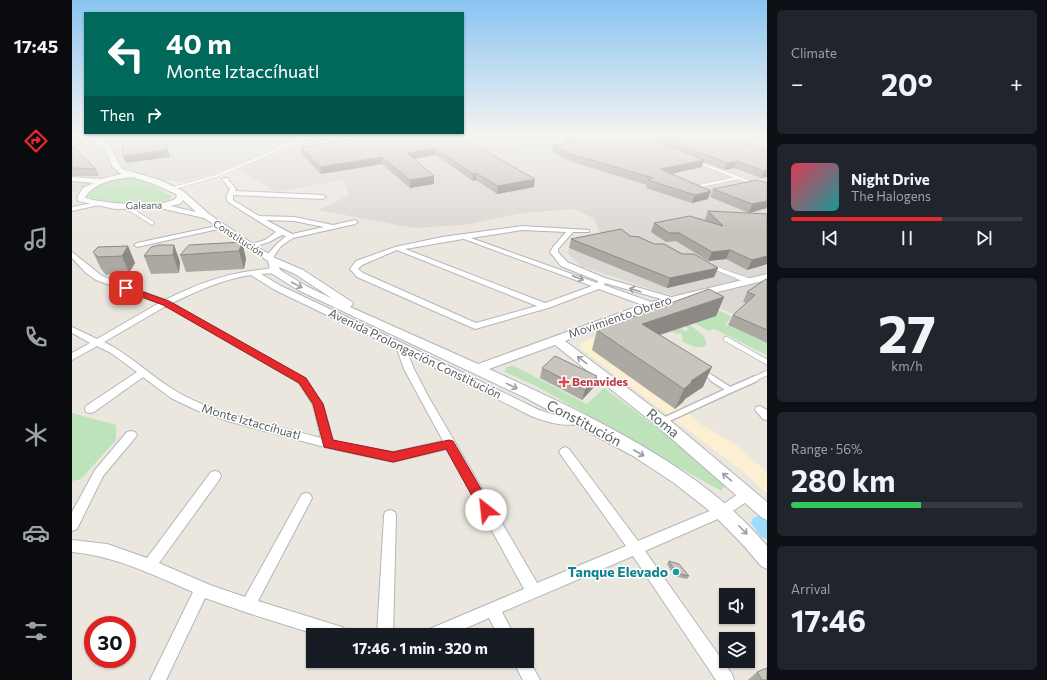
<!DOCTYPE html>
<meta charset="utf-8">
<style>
body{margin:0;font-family:Commissioner,sans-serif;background:#20242c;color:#f1f3f6;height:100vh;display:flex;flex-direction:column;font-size:15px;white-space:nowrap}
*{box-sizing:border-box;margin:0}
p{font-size:13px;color:#9ea1a6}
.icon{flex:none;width:22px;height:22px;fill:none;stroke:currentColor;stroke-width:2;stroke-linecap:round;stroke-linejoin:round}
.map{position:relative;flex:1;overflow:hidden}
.panel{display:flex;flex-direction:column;gap:10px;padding:10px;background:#0d0f14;width:280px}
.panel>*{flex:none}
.guide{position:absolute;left:12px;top:12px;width:380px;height:122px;border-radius:0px;box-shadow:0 1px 3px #0004;background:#00695c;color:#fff;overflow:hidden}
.tools{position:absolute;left:647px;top:588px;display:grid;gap:8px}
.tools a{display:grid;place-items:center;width:36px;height:36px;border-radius:0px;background:#171b24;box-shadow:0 1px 3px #0004;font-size:20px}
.speed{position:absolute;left:12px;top:616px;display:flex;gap:8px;font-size:20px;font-weight:700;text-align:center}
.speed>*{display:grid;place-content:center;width:52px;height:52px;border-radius:50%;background:#171b24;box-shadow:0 1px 3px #0004;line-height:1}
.speed .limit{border:6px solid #d22;background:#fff;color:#111}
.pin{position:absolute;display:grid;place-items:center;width:34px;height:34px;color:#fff;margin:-17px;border-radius:8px;box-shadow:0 2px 6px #0006}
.me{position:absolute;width:44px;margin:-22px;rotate:331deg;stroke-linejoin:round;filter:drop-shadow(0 0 3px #0008)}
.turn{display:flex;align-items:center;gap:14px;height:84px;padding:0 16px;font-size:18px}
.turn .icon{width:52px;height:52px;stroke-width:2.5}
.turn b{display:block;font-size:28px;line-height:34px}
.then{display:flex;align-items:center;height:38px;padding:0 16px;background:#0003;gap:8px;font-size:15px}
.big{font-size:30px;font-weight:700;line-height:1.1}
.panel .tile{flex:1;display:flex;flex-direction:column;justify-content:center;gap:6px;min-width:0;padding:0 14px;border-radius:6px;background:#20242c}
.panel .dial{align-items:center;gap:0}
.dial b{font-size:52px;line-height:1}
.song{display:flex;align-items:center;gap:12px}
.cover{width:48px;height:48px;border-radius:6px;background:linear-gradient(135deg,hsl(350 70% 55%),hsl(180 70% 35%))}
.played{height:4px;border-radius:2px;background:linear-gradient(90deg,#e7292c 65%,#363941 65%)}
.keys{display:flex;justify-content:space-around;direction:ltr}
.heat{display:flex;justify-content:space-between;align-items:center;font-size:22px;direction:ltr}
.charge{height:6px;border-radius:3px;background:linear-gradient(90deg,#34c759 56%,#363941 0)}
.trip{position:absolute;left:234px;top:628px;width:228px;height:40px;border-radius:0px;background:#171b24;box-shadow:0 1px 3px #0004;font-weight:700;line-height:40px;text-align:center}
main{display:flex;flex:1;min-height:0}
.menu{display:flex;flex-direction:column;width:72px;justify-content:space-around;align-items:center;background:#090b0e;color:#9ea1a6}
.menu .icon{width:28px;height:28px}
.menu .selected{color:#e7292c}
.menu b{font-size:18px;color:#f1f3f6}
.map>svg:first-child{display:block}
</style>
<main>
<nav class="menu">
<b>17:45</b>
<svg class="icon selected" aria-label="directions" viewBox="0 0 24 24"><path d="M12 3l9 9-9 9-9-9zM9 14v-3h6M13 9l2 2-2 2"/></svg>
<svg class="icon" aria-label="music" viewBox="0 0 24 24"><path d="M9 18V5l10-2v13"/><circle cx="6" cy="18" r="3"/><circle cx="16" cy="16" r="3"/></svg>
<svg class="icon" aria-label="phone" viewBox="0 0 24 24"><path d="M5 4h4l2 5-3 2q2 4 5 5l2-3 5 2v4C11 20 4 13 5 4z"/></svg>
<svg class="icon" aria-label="climate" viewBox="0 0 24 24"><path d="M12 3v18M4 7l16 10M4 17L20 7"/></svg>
<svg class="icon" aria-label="car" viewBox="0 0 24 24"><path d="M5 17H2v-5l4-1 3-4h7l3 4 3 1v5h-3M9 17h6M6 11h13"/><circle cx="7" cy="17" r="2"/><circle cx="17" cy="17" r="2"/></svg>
<svg class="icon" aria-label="filters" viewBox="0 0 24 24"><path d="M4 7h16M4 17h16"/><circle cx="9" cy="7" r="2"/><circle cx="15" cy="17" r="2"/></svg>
</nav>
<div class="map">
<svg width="695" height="680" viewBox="0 0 695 680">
<rect width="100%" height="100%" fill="#ebe7df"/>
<path fill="#fdefd2" d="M626,305L633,309L520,347L610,408L631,426L664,445L695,472V494L673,473L508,348L510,342Z"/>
<path fill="#dcd9d4" d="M0,136H695V330L639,304L587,292L509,266L495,253L500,243L529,235L522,219L504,209L451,213L392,225L342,228L246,210L278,195L271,180L204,192L164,167L110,182L39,174L0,193Z"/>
<path fill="#bee3bb" d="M53,177L74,181L99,196L98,200C86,203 35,204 23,200C20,199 17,197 15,195C26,185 38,180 53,177Z
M641,308L661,317L653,324L695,343V355L642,329L636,331L623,323L643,316Z
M618,325L632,336L635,344L632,347H623L611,342L609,333L604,334L599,331L608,328L613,331L617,330L613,326Z
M442,366L515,404L532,388L620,454L653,486L649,491L466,387L433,372L434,367Z
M0,413L44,425V440L9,479L0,481Z"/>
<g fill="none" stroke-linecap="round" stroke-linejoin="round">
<path fill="#9cddfe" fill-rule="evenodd" d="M687,516L695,521V539L689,537L679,523L681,518Z"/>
<defs>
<path id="lane-far3" d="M104,136L105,140
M658,136L695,145
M418,146L496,138
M625,162L680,183
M624,187L665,178
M99,189L147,175L233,138L253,136"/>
<path id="lane-far2" d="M53,206L80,223
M641,267L669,278"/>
<path id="lane-far1" d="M666,277L678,281
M654,339L695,362
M633,373L643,380
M680,380L695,373"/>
<path id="lane" d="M658,390L683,379
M591,421L658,390L641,379"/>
<path id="street" d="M151,178H155L164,189L163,191L251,195L254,197L251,199L161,195V200L187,216L222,217L261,225L283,220L286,222L283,224L221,238L209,246L200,259H194L193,257L205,244L214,236L210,235L197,242L178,248L176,247V245L193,240L204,232L156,202L154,197L158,189L150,179ZM194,220L222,221L252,227L220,234Z
M25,202L27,203V205L0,211V207Z
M149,225L151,226V228L65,247L62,245L65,243Z
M450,226L517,230V232H501L486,249V252L495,262L533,278L599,297L600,299L596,301L533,283L532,285L582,303L583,305L582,307H576L527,289L476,308L403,329L285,277L278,269L284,261L323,247L370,237ZM450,230L494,232L481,247L478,252L489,266L526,281L525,283L399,238ZM391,239H392L520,286L473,303L333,249ZM325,250L465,306L404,323L291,273L286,269L290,265Z
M0,252L30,276L93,300C123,285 154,273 187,270C193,269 200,268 206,269V273L189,274L209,286L332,344L467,410L490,417L506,416L510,417L511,420L510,423C492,428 475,422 459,416L336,354L342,369L356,396L465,583L554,546L489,455L487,452L489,449L493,447L497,449L566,541L647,507L672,490L676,489L680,490L682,494L680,498L655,515L573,551L660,674L662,680H644L561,556L430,612L442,635H426L417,618L378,635H352L355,630L452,589L375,449L321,462L256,448L159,422L124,410L99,398L71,377L22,412L18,413L14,412L13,409L14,406L65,372L39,353L25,346L0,360V353L18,343L0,333V327L25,339L87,303L24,280L14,273L0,258ZM179,275L203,290L325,349L332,369L371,441L321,452L261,441L251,404L233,379L100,303C125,291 151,279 179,275ZM94,306L227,383L241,405L249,438C202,425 150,417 107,393C81,378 60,356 32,342Z
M688,406L695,410V420L691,419L683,410L684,407Z
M59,431L63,432L65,435L63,438L31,476L5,529L0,531V512L23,470L55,432Z
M143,471L147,472L149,476L147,480L87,563L138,585L173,597L230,494L234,493L238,494L240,498L238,502L186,601L270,627L275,630L278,635H246L176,613L133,598L94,680H78L121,592C81,575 44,556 0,552V540L35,544L75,558L139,472Z
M318,510L323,512L324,516L321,635H305L312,516L313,512Z
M455,656L468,680H451L441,661H455Z"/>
<path id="secondary" d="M5,136H14L37,145L50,169L88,180L111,191L137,214L181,244L203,258L231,270L280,302L281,304L278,307L406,364L575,303L695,274V280L583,307L493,341L595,418L695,502V520L689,517L585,426L483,345L417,369C512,413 628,465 695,546V569L689,566L673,547L639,512L602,483L561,456L454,398L226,290L199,273L196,261L132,218L88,208L43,209L6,201L5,197L11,188L22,183L0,181V177L29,179L49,174L41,167L32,147ZM60,177L82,184L104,194L105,197C94,210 29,203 13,198C21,182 44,179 60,177ZM111,200L124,212L98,206L108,204ZM207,267L223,274L261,299L234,286L208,270Z"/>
</defs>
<use href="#lane-far3" stroke="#b2b6ba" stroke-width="3.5"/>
<use href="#lane-far2" stroke="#b2b6ba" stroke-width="5"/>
<use href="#lane-far1" stroke="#b2b6ba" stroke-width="6"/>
<use href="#lane" stroke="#b2b6ba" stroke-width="8"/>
<use href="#street" stroke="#b2b6ba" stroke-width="2"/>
<use href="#secondary" stroke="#b1b5ba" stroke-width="2"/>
<use href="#lane-far3" stroke="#fff" stroke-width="2.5"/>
<use href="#lane-far2" stroke="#fff" stroke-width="3.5"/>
<use href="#lane-far1" stroke="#fff" stroke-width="4.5"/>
<use href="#lane" stroke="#fff" stroke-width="5.5"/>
<use href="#street" fill="#fff" fill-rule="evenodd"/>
<use href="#secondary" fill="#fff" fill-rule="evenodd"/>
</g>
<path fill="#aca9a3" d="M181,136H219L195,142Z
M386,136L463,179L462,187L425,194L404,180L401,181L363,155L342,159L362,176V184L338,188L310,164L249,174L230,155L229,147Z
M492,136H656L664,138L663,140L695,151V177L689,178L662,168L653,170L631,162L630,167L599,174L636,199L620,203L574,188L575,185L497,161L480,152L481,145L495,144L491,141Z
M0,146L24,169L27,176H0Z
M695,183V208L677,213L638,197L641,189Z
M636,211L695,264L675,270L654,259L636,261L604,241L594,242L579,232L582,223L634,221L633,219Z
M558,236L582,244L610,254L646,268L642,277L595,288L497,248L499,239Z
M170,242L174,259L172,269L114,272L108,255Z
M102,245L108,262L107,273L79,274L72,256Z
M56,246L63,263L57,273L34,275L29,269L21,252Z
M695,279V343L656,325L661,315L674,303L671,302L675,292Z
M652,297L644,316L588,335L631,387L613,399L611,402L603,409L520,350L525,330Z
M470,368L525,376L522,387L510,400L468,378Z
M597,561L617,576L615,579L602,576L595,564Z
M685,672L695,680H676Z"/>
<path fill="#8c8985" d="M41,136H49L51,142L43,143Z
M92,136L98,157L54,163L51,156Z
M194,136H219L195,142Z
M363,148V155L335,160V153Z
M310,157V164L249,174L248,167Z
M632,160L630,167L586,177L588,169Z
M665,161L662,168L653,170L655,163Z
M695,170V177L689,178L692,171Z
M404,173V180L401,181V174Z
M362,176V184L338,188V180Z
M463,179L462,187L425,194L426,186Z
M639,191L636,199L620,203L623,195Z
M695,201V208L677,213L680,204Z
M170,242L174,259L172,269L167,251Z
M102,245L108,262L107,273L101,255Z
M56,246L63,263L57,273L50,256Z
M658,250L654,259L636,261L640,252Z
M695,256V264L675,270L680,260Z
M646,268L642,277L595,288L598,278Z
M652,297L644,316L563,343L570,324Z
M640,367L631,387L613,399L611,402L603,409L612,389L619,381Z
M525,376L522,387L510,400L513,390Z"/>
<path fill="#c8c4be" stroke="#8c8985" d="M49,136H92L95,150L51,156Z
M305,136H386L463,179L426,186L404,173L401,174L363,148L335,153L362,176L338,180L310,157L248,167L229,147Z
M495,136H570L632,160L588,169L639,191L623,195L576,180L581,178L499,154L481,145L506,142Z
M585,136H656L664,138L662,139L695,151V170L692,171L665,161L655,163Z
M0,146L24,169L0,168Z
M685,180L695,183V201L680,204L641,189Z
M636,211L695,214V256L680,260L658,250L640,252L607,233H597L582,223L618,216L651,226Z
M549,229L558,236L567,237L582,244H592L610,254H622L646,268L598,278L499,239Z
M170,242L167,251L108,255L117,245Z
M87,245H102L101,255L72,256L79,247Z
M56,246L50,256L26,257L21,252L26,247Z
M694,279H695V330L661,315L683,295L675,292Z
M637,289L652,297L570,324L640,367L619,381L620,382L612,389L525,330Z
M483,356L525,376L513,390L470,368Z
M597,561L607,564L617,576L604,573Z
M695,668V680H690L685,672Z"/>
<defs><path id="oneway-shaft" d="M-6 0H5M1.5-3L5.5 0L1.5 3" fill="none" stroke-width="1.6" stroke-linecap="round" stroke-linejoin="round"/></defs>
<g stroke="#9b9da0">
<use href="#oneway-shaft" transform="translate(506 278) rotate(21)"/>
<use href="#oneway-shaft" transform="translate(225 285) rotate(28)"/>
<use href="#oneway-shaft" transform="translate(563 290) rotate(-163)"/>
<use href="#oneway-shaft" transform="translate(510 360) rotate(-142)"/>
<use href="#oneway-shaft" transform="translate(440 386) rotate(26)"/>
<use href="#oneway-shaft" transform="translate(567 453) rotate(30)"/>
<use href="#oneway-shaft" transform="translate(655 477) rotate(-140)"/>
<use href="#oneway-shaft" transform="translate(671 530) rotate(45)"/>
</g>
<linearGradient id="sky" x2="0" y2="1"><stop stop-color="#89c4f1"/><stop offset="0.59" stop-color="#f6f4f1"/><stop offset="1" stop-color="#f6f4f1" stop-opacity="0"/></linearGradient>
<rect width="695" height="231" fill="url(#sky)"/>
<path fill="#e7292c" stroke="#961b1d" d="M54,286L97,301L234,378L251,404L261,440L321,452L377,440L381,441L419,506L421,510L419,514L414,516L410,514L374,449L321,462L252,447L241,404L227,383L91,305L51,290L50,288Z"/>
<path fill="#e0444e" stroke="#fff" stroke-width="1.5" d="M490 376h4v4h4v4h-4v4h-4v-4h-4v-4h4z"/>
<circle fill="#0f9aa8" stroke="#fff" stroke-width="1.5" cx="604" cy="572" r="4"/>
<g text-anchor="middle" stroke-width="3" stroke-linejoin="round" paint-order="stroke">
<g font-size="10" fill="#585c60" stroke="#fff">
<text transform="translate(72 205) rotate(-1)" y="4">Galeana</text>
<text transform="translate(167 238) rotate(33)" y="4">Constitución</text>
</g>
<g font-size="12" fill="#585c60" stroke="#fff">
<text transform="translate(548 317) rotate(-19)" y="4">Movimiento Obrero</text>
<text transform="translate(343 354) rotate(26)" y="4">Avenida Prolongación Constitución</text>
<text transform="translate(179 422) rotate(16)" y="4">Monte Iztaccíhuatl</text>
</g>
<g font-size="12" font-weight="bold" fill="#be3a42" stroke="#fff" text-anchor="start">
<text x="500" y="386">Benavides</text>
</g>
<g font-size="14" fill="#585c60" stroke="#fff">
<text transform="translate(512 423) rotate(28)" y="5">Constitución</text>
<text transform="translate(591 423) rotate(39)" y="5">Roma</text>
</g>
<g font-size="14" font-weight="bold" fill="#0d838f" stroke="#fff" text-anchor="end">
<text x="596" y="577">Tanque Elevado</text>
</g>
</g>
</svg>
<div class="tools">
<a><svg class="icon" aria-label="sound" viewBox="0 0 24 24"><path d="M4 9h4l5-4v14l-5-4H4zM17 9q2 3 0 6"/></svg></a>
<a><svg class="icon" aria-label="layers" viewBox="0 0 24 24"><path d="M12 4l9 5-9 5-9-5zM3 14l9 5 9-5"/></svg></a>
</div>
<div class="speed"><div class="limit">30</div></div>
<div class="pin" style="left:54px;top:288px;background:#d93025"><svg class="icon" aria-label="arrive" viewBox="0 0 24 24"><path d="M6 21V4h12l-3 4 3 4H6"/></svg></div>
<svg class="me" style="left:414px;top:510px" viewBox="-20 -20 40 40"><circle r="19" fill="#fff"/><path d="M0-13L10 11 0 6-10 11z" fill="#e7292c"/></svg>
<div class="trip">17:46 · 1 min · 320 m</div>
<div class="guide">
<div class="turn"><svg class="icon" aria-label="left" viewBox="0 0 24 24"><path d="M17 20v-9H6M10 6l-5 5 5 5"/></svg><div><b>40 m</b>Monte Iztaccíhuatl</div></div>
<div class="then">Then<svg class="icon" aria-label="right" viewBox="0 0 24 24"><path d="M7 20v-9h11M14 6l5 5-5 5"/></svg></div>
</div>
</div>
<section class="panel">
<div class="tile"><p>Climate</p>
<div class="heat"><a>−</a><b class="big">20°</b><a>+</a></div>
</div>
<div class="tile">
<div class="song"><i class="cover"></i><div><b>Night Drive</b><p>The Halogens</p></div></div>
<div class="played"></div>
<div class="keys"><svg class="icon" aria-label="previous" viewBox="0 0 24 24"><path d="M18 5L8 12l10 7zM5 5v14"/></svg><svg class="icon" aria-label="pause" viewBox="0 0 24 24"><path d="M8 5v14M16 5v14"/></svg><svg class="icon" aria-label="next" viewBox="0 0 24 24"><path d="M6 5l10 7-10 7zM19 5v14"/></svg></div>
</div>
<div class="tile dial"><b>27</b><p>km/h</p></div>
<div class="tile"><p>Range · 56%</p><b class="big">280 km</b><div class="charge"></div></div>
<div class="tile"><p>Arrival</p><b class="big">17:46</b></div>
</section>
</main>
